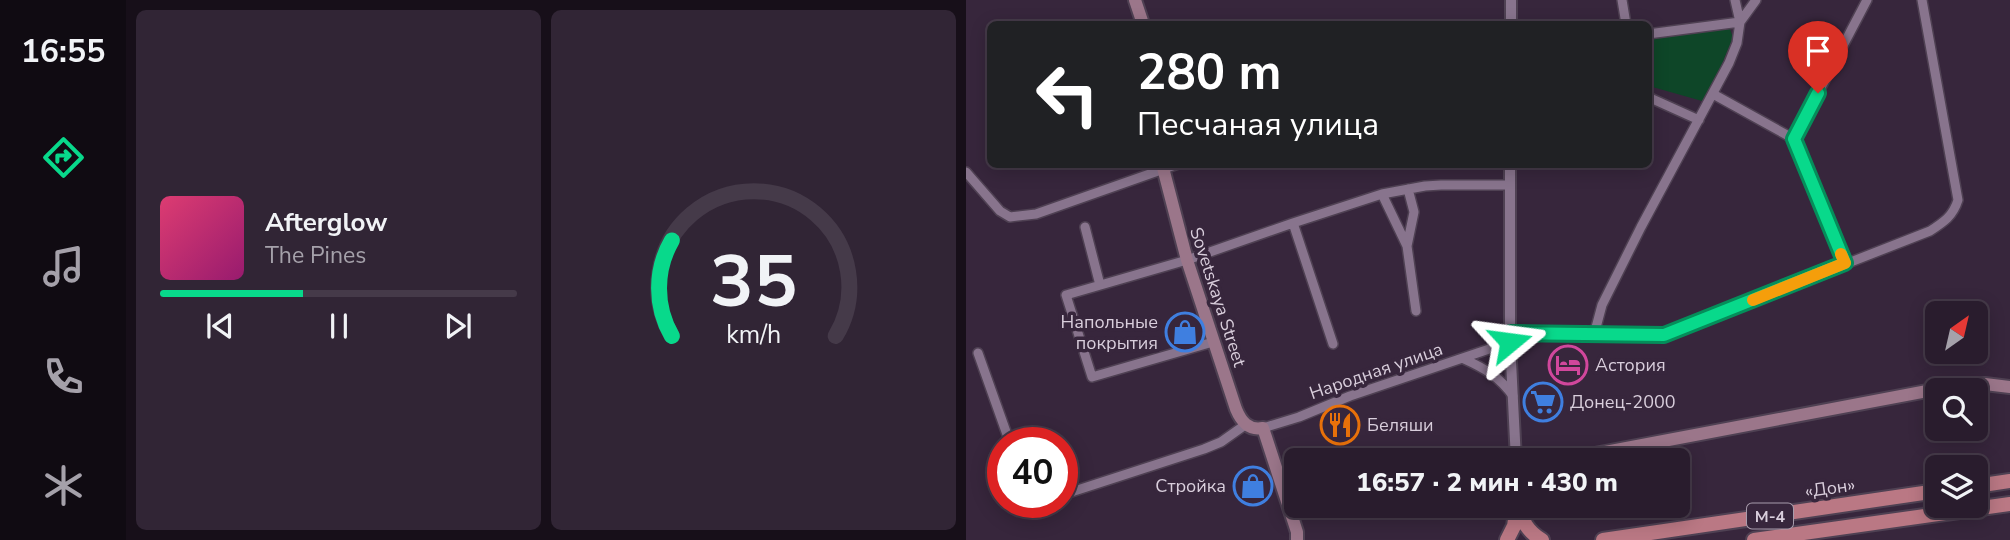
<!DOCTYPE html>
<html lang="ru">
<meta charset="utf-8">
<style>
body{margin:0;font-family:"Nunito Sans",sans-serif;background:#312535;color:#f1f3f6;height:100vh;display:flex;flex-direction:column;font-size:26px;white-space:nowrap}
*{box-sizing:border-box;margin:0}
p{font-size:23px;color:#a5a1aa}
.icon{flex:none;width:38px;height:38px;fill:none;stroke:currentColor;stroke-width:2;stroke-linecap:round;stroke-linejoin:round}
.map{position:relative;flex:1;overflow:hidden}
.panel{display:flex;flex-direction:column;gap:10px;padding:10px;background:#170f19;width:840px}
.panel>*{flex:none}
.guide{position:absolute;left:21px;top:21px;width:665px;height:147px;border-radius:10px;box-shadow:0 4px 18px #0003,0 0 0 2px #453a49;background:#202124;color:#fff;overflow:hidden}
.needle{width:46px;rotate:34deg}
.controls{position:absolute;left:959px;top:301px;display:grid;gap:14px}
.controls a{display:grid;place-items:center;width:63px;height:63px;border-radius:10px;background:#291c2d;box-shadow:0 4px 18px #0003,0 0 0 2px #453a49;font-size:35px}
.speed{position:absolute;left:21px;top:427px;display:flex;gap:14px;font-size:35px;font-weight:700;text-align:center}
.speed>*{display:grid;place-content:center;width:91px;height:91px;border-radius:50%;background:#291c2d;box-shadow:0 4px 18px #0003,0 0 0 2px #453a49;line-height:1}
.speed .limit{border:10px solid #d22;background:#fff;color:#111}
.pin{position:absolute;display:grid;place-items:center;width:60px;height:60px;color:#fff;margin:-72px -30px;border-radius:50% 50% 50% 0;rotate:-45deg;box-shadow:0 0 7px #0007}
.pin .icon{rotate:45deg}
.me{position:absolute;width:77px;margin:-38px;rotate:74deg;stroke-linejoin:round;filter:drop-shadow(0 0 5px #0008)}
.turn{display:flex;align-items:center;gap:24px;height:147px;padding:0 35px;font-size:32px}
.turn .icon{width:91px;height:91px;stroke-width:2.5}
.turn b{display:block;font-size:49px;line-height:60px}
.panel .widget{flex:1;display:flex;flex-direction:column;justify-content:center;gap:10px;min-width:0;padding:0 24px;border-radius:10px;background:#312535}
.panel .dial{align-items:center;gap:0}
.dial svg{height:182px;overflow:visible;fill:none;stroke:#453a49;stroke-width:7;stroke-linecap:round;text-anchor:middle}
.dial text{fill:#f1f3f6;stroke:none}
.song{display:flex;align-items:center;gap:21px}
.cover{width:84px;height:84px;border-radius:10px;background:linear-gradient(135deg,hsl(340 70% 55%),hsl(320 70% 35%))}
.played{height:7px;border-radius:4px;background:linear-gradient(90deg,#08d98b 40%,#453a49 40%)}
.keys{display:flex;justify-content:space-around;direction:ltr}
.panel .tiles{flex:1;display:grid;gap:10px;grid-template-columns:repeat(2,1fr)}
.trip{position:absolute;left:318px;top:448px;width:406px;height:70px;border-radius:10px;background:#291c2d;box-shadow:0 4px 18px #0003,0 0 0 2px #453a49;font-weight:800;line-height:70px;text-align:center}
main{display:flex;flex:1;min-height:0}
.menu{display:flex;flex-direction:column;width:126px;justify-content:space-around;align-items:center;background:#100b12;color:#a5a1aa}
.menu .icon{width:49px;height:49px}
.menu .on{color:#08d98b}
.menu b{font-size:32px;color:#f1f3f6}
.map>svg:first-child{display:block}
</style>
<main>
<nav class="menu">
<b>16:55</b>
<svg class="icon on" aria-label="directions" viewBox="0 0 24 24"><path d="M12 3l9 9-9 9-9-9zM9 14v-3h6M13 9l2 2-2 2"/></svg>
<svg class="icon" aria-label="music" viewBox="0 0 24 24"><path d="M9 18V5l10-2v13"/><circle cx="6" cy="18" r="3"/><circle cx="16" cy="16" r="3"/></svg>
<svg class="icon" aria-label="phone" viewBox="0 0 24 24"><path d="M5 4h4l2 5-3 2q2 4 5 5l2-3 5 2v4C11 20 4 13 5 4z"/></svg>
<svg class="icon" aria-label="climate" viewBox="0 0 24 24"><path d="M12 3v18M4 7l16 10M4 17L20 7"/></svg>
</nav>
<section class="panel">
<div class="tiles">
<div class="widget">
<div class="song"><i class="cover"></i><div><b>Afterglow</b><p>The Pines</p></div></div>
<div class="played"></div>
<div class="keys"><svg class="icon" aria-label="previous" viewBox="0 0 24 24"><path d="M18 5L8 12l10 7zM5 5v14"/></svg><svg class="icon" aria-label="pause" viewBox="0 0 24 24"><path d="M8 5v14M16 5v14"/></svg><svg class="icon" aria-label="next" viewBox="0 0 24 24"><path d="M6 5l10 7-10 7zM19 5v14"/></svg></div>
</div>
<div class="widget dial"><svg viewBox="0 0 100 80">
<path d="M14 69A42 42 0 1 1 86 69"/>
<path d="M14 69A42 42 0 0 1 14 27" stroke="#08d98b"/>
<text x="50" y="56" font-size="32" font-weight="700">35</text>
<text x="50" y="72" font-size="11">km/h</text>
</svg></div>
</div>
</section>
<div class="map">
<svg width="1044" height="540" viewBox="0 0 1044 540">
<rect width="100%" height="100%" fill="#37263c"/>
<path fill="#0e4628" d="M764,29L767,38L742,97L736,101L683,86L682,38Z"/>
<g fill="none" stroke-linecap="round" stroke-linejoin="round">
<defs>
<path id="minor" d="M656,0L660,24
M682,34L774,22L769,0
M747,94L828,139L879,263
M682,97L733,120
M828,139L901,0
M0,172L34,211L44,217L70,214L212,164
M416,194L441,246L450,311
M327,223L367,344
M119,227L134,285
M441,246L448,212L442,189
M545,333L698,335L964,231C978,222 987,216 992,200L956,0
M628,335L636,305L675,227L763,63L771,43L774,22L790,0
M247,342L126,377L100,295L221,260L327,223L416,194L459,186L475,185H544
M12,353L44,443
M498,359C518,368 534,377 547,396
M297,428L333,417L384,396L544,342
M96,495L238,449L255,442L279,425
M66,502L67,504L71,502"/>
<path id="tertiary" d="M545,0V24
M544,164V342L550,460"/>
<path id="secondary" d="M169,0L177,24
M196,164L221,260L270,409C275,421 282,431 297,428L331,532V540
M597,460L977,388L1019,384L1044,387"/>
<path id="trunk" d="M1010,486L1044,481
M552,506C556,521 562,532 576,540
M541,540L548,526L551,507
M637,540L971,491
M788,540L1044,504"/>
</defs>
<use href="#minor" stroke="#4f4153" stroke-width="12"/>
<use href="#tertiary" stroke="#4f4153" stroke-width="14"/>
<use href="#secondary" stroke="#4f4153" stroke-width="16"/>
<use href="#trunk" stroke="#4f4153" stroke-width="18"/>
<use href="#minor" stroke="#88748d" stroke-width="9"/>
<use href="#tertiary" stroke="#88748d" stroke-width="10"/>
<use href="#secondary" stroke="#9b768a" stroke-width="12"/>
<use href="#trunk" stroke="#ba7884" stroke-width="14"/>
</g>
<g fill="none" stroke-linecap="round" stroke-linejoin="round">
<defs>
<path id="route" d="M544,342L545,333L698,335L879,263L828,139L852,93"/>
</defs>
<use href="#route" stroke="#058d5a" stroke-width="18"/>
<use href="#route" stroke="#08d98b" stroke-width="12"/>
<path stroke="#f59e0b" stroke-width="12" d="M787,300L879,263L875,254"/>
</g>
<defs>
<symbol id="shop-ring" viewBox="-11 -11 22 22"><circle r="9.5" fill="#37263c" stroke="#3f7fe0" stroke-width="1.5"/><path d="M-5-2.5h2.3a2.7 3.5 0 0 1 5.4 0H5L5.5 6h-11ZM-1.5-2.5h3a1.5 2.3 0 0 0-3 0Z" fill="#3f7fe0"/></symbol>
<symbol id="hotel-ring" viewBox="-11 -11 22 22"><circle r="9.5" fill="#37263c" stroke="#d1479c" stroke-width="1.5"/><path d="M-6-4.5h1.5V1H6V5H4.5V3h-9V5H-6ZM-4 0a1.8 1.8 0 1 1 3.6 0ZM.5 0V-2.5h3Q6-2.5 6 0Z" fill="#d1479c"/></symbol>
<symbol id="supermarket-ring" viewBox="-11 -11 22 22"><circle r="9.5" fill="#37263c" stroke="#3f7fe0" stroke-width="1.5"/><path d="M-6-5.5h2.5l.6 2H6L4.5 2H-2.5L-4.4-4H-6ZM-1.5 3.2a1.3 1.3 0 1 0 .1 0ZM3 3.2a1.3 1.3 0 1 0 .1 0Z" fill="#3f7fe0"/></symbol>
<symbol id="restaurant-ring" viewBox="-11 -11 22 22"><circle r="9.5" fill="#37263c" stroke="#e8710a" stroke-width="1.5"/><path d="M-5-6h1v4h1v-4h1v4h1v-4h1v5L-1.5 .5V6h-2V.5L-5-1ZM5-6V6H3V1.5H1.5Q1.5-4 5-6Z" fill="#e8710a"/></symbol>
</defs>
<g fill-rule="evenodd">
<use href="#shop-ring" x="197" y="310" width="44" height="44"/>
<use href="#hotel-ring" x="580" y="343" width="44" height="44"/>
<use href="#supermarket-ring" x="555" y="380" width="44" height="44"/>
<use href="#restaurant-ring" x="352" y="403" width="44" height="44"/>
<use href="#shop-ring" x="265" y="464" width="44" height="44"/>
</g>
<g text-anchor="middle" stroke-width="7" stroke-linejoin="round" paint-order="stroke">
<rect fill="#37263c" stroke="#a89cac" stroke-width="2" x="781" y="503.5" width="46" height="25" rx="5"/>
<g font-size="16" font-weight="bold" fill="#d9cedc">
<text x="804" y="522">М-4</text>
</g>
<g font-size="18" fill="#d9cedc" stroke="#37263c">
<text transform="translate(252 297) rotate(72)" y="6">Sovetskaya Street</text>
<text transform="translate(410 371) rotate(-19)" y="6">Народная улица</text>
<text transform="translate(864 488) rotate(-8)" y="6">«Дон»</text>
</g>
<g font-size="18" fill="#d9cedc" stroke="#37263c" text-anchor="start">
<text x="192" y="328" text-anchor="end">Напольные<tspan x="192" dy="21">покрытия</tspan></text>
<text x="629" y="371">Астория</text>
<text x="604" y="408">Донец-2000</text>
<text x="401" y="431">Беляши</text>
<text x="260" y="492" text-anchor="end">Стройка</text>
</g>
</g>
</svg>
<div class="controls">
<a><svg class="needle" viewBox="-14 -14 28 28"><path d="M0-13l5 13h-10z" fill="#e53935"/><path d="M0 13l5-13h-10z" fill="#a5a1aa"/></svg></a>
<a><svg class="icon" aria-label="search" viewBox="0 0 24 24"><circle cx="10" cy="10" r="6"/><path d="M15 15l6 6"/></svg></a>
<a><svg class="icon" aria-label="layers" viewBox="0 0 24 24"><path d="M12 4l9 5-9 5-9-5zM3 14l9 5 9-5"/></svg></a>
</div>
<div class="speed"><div class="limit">40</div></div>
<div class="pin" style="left:852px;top:93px;background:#d93025"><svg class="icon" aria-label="arrive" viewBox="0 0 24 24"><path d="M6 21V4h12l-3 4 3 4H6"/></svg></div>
<svg class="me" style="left:544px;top:342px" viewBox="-20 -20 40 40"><path d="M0-17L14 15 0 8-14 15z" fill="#08d98b" stroke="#fff" stroke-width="4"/></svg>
<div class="trip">16:57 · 2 мин · 430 m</div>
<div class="guide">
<div class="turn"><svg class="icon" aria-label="left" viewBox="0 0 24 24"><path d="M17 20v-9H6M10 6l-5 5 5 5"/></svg><div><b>280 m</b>Песчаная улица</div></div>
</div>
</div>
</main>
